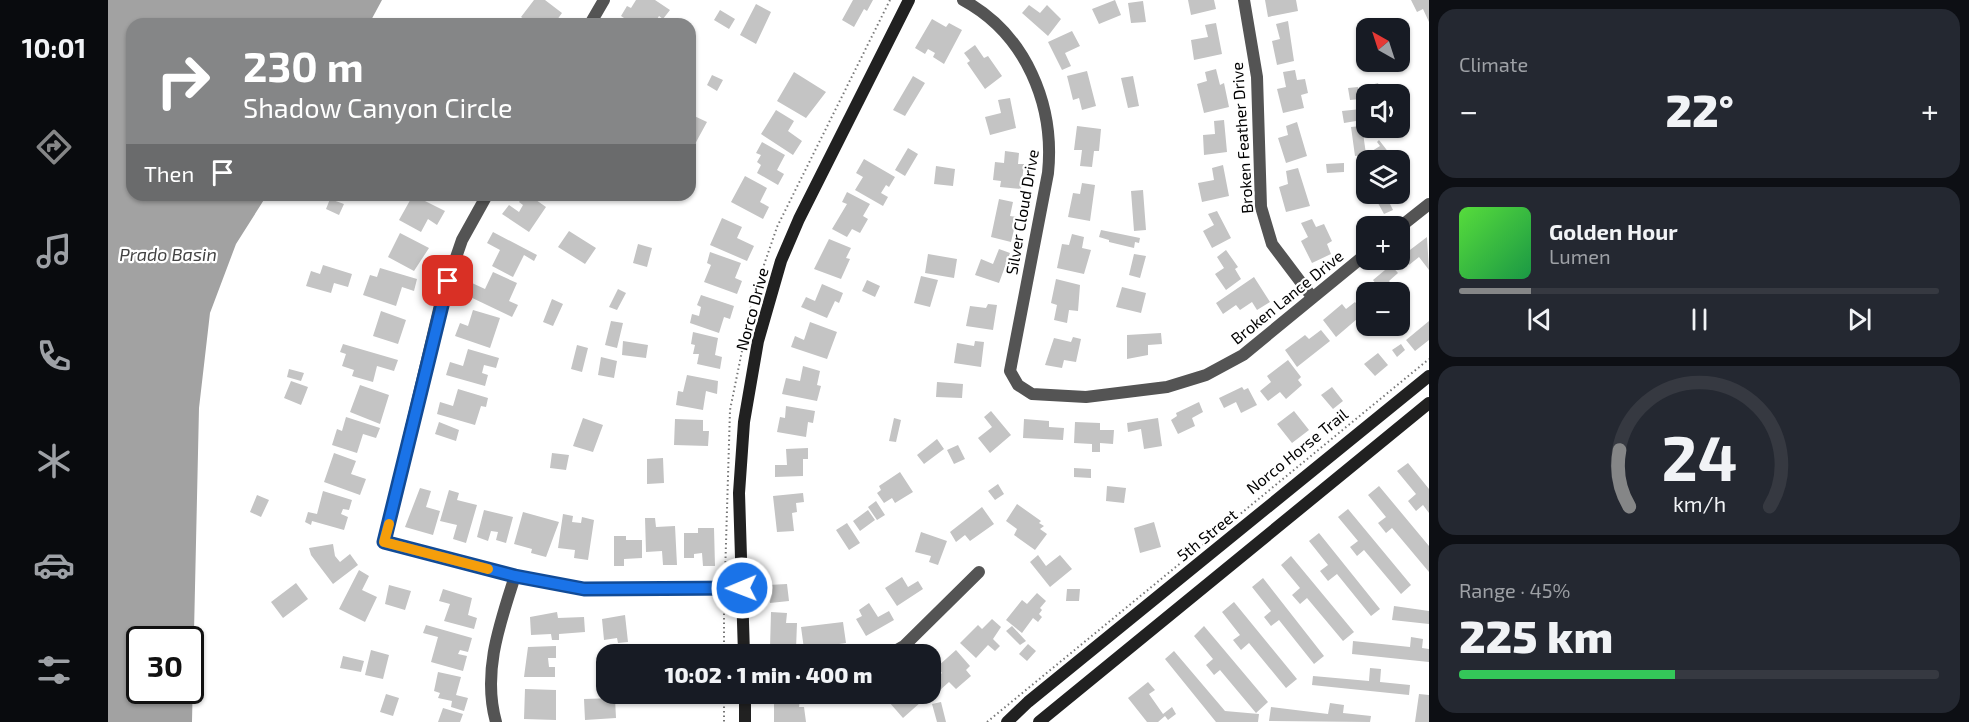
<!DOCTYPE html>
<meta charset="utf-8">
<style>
body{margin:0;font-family:"Exo 2",sans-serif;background:#242831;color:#f1f3f6;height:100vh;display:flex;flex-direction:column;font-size:22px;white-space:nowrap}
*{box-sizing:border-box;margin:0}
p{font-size:20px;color:#9ea1a6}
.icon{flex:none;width:33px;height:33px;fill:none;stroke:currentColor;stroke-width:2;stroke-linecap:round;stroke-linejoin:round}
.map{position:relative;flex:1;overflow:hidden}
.panel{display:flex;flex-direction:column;gap:9px;padding:9px;background:#0d0f14;width:540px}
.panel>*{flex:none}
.guide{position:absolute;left:18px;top:18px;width:570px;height:183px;border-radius:18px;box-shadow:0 2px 4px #0004;background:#858687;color:#fff;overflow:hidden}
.needle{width:39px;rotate:321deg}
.tools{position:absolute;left:1248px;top:18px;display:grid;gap:12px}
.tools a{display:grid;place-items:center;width:54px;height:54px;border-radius:12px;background:#171b24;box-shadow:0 2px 4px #0004;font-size:30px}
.speed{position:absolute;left:18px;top:626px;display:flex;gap:12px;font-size:30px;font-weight:700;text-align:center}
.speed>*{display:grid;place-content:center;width:78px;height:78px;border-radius:50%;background:#171b24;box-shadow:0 2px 4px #0004;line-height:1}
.speed .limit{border:3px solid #111;border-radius:9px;background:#fff;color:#111}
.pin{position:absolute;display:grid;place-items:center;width:51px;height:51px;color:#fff;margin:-26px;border-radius:12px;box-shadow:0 3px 9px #0006}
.me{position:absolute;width:66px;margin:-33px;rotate:269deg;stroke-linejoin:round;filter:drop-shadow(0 0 4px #0008)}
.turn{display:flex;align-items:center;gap:21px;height:126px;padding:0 18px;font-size:27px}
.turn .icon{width:78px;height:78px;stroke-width:2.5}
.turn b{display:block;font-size:42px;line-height:51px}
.then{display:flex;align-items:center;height:57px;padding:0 18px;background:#0003;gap:12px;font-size:22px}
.big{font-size:45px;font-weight:800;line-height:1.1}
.panel .card{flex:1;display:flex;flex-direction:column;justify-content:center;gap:9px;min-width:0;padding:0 21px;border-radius:18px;background:#242831}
.panel .dial{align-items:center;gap:0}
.dial svg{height:156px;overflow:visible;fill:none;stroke:#363941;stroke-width:7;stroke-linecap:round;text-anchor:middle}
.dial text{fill:#f1f3f6;stroke:none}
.song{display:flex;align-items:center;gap:18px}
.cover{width:72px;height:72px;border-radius:9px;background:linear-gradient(135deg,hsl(110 70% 55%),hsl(140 70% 35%))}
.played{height:6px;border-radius:3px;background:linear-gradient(90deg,#858687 15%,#363941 15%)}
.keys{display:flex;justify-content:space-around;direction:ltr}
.heat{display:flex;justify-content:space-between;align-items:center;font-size:33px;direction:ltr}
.charge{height:9px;border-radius:4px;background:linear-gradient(90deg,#34c759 45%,#363941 0)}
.trip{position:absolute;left:488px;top:644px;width:345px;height:60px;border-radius:18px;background:#171b24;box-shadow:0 2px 4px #0004;font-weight:800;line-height:60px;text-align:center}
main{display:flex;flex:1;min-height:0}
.menu{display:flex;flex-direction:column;width:108px;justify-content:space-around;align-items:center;background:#090b0e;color:#9ea1a6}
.menu .icon{width:42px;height:42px}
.menu .selected{color:#858687}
.menu b{font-size:27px;color:#f1f3f6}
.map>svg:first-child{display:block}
</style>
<main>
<nav class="menu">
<b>10:01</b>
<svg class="icon selected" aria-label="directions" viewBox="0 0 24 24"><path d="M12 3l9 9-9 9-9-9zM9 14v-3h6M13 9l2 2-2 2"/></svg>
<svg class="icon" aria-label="music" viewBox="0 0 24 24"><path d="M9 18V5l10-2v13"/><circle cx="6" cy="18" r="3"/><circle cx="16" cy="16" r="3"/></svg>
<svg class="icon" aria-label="phone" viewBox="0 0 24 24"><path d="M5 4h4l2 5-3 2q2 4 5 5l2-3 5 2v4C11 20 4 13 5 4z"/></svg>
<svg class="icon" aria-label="climate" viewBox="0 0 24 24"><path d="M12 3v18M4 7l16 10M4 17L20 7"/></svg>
<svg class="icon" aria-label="car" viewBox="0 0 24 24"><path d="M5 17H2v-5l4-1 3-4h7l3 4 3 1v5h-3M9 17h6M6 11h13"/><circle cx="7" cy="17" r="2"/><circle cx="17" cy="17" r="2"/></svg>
<svg class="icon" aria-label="filters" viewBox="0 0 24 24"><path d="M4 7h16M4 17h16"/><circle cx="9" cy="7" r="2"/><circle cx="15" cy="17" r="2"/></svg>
</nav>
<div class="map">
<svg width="1321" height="722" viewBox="0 0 1321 722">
<rect width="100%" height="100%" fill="#fff"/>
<path fill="#a2a2a2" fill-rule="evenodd" d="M0,0H274L261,24H24V195H159L128,244L102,313L91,408L84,722H0ZM32,639H82V690H32Z"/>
<path fill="#c4c4c4" d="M426,0H437L454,13L446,24H423L413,17Z
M528,0H547L562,10L555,19L551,16L546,24H525L513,16L519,6L523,8Z
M745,0H765L759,11L756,9L746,27L734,20Z
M1007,0L1013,15L991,24L984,9Z
M1080,0H1106L1108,9L1083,15Z
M1157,0H1188L1190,11L1160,17Z
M1303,0H1321V22L1315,9L1309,12Z
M1035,1L1038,22L1023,23L1020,3Z
M648,4L663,12L648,44L632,35Z
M921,5L932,13L939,5L953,19L940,36L914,13Z
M612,10L627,19L621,29L606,20Z
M824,19L838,27L841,23L854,30L836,64L825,57L827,53L820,49L817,54L807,48Z
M1180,21L1186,61L1169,65L1164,41L1172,39L1168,24Z
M1108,23L1114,54L1086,60L1083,40L1100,37L1097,25Z
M964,31L972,46L957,53L963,66L954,70L940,42Z
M867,45L876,58L880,56L894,76L877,89L859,63L862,61L856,53Z
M1108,69L1112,85L1116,83L1121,107L1096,113L1089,84L1099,81L1097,72Z
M1187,70L1189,80L1197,79L1200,93L1193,95L1196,108L1175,113L1169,89L1178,87L1175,72Z
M979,71L988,106L974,110L971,98L965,100L959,76Z
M686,72L718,92L698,118L669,101Z
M604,75L615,80L609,91L599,85Z
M805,76L817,83L797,116L785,110Z
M1025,76L1031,106L1020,108L1013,78Z
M1270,83L1274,94H1259L1256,87Z
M1250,87L1252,99L1242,100L1240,88Z
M902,98L908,128L882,135L877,117L893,113L890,100Z
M1253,109L1254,120L1236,123L1234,111Z
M668,110L686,121L680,131L694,141L685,155L653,134Z
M582,114L599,122L587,144L584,142L582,144Z
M1116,120L1119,152L1096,155L1095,135L1107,134L1106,121Z
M1189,122L1199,156L1178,163L1170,138L1180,135L1178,126Z
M969,126L993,129L991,151H986L984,167L972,166L974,150H966Z
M1254,126L1258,154L1247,156L1243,127Z
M1271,140L1285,158L1282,160H1272L1264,151L1272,146L1269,142Z
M654,142L677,155L669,170L676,174L670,185L649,173L653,165L649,162L653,155L648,153Z
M800,148L810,154L797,176L787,170Z
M897,151L911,153L910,164H916L913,189L892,187L893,181L885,180L887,162L896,163Z
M756,159L787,177L781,187L778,185L773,193L780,197L775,206L747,190L755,177L748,173Z
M1236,163V172L1219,173L1218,164Z
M1115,165L1121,196L1094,202L1090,183L1106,180L1104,168Z
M828,166L847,169L845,186L826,184Z
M1190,168L1202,206L1178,212L1171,187L1180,184L1178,171Z
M637,176L659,188L652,202L661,207L655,219L623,202Z
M974,183L987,185L982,221L960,217L965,193L972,194Z
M1035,190L1038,230L1026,231L1023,191Z
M739,192L762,204L755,216L760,219L752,233L744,229L739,237L724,229L739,204L734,202Z
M1265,194H1277L1285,210L1276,214Z
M305,195L337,211L329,225L320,219L313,232L291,220Z
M416,195H421L438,207L421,232L394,214L401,205L411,212L415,205L411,202Z
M222,199L236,204L231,215L218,209Z
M891,199L905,202L902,216L909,217L903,242L883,237Z
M1109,211L1123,238L1104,248L1095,231L1106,225L1100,214Z
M614,218L634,227L629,238L646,246L639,261L602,245Z
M1204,219L1208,227L1216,224L1224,241L1219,244L1223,254L1204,263L1193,241L1200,237L1193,223Z
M993,230L1032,238L1031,243L1027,242L1026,248L1001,242V240L991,237Z
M461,231L488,248L477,264L450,247Z
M385,232L429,255L426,261L416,255L405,277L384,266L392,250L379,243Z
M292,233L321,248L306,271L280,257Z
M964,234L976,237L974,248L983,250L976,274L949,268L954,244L961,245Z
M1319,237L1321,270L1311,257L1301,265L1294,256Z
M721,239L743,248L738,258L742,259L733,279L706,269Z
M530,244L544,248L539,267L525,263Z
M891,249L902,253L891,283L867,275L873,259L885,264Z
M1118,250L1130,267L1127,269L1133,279L1118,290L1107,274L1116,268L1109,257Z
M602,252L633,263L627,278L634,281L629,294L596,282L603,265L599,263Z
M820,254L849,259L846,278L817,273Z
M1026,254L1038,256L1032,278L1021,275Z
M215,265L244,274L240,287L226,283L223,293L198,286L203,271L212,274Z
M1283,265L1290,273L1281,281L1288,290L1285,292H1265L1262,289L1268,284L1265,280Z
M272,268L309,279L306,291L294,287L288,306L255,295L262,275L269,277Z
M385,272L409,283L401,301L410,305L404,317L358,295L364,283L377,289Z
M813,276L830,280L822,307L806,303Z
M1146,277L1162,302L1149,310L1144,302L1132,310L1128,305L1115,314L1108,303Z
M948,279L972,285L970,311L961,310L959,323L946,320L949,305L943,303Z
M759,280L772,286L767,297L754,291Z
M714,284L735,293L731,303L727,301L719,318L693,307L698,297L707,301Z
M1014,287L1038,293L1033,313L1008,307Z
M510,289L518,293L509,310L501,307Z
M593,295L626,306L622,319L616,317L611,333L582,323L584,314L591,316L593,307L589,305Z
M444,299L455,304L445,326L435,322Z
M1247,302L1256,313L1228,337L1215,320L1234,304L1238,309Z
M880,304L889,305L885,330L858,326L862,306L878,308Z
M365,310L392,318L382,348L347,336L352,323L360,326Z
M273,311L298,320L290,344L265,336Z
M503,321L515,323L509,348L497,345Z
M1321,321V340L1307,351L1298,340Z
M702,322L729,332L719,359L683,347L687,336L696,340Z
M1213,330L1222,341L1189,367L1177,350L1197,335L1201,339Z
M585,332L610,338L607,355L614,357L612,369L589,364L591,354H585L587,345L583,344Z
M1053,333L1054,344L1040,345V355L1019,359V335Z
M965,337L973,339L968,362L956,360L954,368L937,365L946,338L963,342Z
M515,341L540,345L538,358L514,355Z
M867,341L876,342L873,367L846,363L849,343L866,346Z
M235,344L290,360L286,371L269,366L265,382L244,376L246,370L234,366L238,354L232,352Z
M1293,344L1297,350L1289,357L1284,350Z
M469,345L480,348L474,372L463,369Z
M360,349L391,358L388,368L376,365L374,373L380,375L377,386L338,375L342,362L355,366Z
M1270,353L1280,365L1267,376L1256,364Z
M493,357L509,361L506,378L490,375Z
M1180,360L1193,377L1190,380L1194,385L1178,399L1172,392L1160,401L1152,391L1163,382L1159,376Z
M695,366L712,371L709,385L713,386L709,401L674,394L678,378L692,381Z
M181,369L196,373L193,381L179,377Z
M579,375L610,381L609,394L598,391L595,410L568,405L570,391L575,392Z
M183,381L200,387L193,405L176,398Z
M829,382L855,384L854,398L828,397Z
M252,385L281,395L272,424L242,412Z
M1134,387L1136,390L1140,388L1149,405L1133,413L1128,402L1116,408L1111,398Z
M1224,387L1235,401L1225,409L1213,395Z
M350,389L380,398L378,407L373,406L367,425L329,414L332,402L345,406Z
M1091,402L1095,412L1084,418L1087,426L1070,434L1063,420L1069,416L1068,413Z
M678,406L707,411L705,423L700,422L698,437L669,432L672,417L677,418Z
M883,411L903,435L882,453L870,438L884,427L876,417Z
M1186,411L1201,430L1184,443L1169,424Z
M238,417L272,428L268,438L255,434L249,453L224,445L229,429L234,431Z
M475,418L495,425L485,452L465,446Z
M786,418L793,420L788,442L781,441Z
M1050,418L1054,446L1036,449L1033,429L1020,432L1019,423Z
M567,419L595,420V431H601L600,446L566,445Z
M916,419L941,421V427L956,428L955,440L915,438Z
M331,422L351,430L348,441L327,434Z
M967,422L992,423V430H1006L1005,444L992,443V452H984V444L966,443Z
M829,439L836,449L816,464L809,455Z
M850,445L857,459L846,464L839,450Z
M700,448V459H695V476L667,477V465H679L678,449Z
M226,453L248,461L243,474L258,479L252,495L216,482Z
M444,453L461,455L458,470L442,468Z
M555,458L556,483L539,484V459Z
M1300,463L1321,489V513L1315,505L1308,511L1300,501L1308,494L1289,471Z
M966,468L983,469V478L966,477Z
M792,472L805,492L787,503L784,498L776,503L769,493L773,490L771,486Z
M890,484L896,494L887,500L880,491Z
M999,486L1018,488L1016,503L998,501Z
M1271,486L1321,546V572L1284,528L1278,533L1270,523L1278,517L1260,495Z
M312,488L323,491L318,507L332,511L325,535L297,527Z
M341,490L351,493L349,500L369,505L358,543L345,539L349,525L332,521Z
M215,491L244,500L241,510L235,509L233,514L240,517L236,530L204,521L203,525L197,522L200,512L209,514Z
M695,493L696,502L688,503L689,512L684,513L686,531L669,532L665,496Z
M149,495L161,500L153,517L142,512Z
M768,501L777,515L769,520L760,507Z
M909,504L933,521L931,523L936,526L932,529L939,534L927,550L906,535L909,529L898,521Z
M874,507L886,524L862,541L857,535L848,542L842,532Z
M1240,509L1303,585L1293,594L1256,550L1249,556L1242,547L1250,541L1230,517Z
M376,510L405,517L398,543L388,540L390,532L383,531L380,541L369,537Z
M760,510L767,520L752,531L745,521Z
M415,512L451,522L438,557L423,553L424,549L406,544Z
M455,514L465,516L464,522L473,523L474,517L486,520L480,560L466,558L467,550L450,548Z
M537,518H547L548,527L567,526L569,565H555L554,551L538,552Z
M1046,522L1053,547L1032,553L1026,528Z
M739,523L752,543L741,550L728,530Z
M590,528H606L607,566H595L594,553L586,554V558H576V533H590Z
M813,532L839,541L830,565L821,562L823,556L807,552Z
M1211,533L1272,609L1263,616L1229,574L1220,581L1212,571L1220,565L1201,541Z
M506,536H518V540H534V558L516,559V566H506Z
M225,544L227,556L232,562L242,554L250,565L225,584L203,555L201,548Z
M930,555L938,566L952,555L964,569L942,587L922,562Z
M1183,556L1246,632L1235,641L1199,598L1192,604L1184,595L1192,588L1173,565Z
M251,570L261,576L254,590L269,597L257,622L231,609Z
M794,577L800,587L810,581L815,589L789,606L777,588Z
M1155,578L1216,656L1206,664L1171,620L1163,626L1156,617L1163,611L1144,587Z
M188,583L200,599L175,618L163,602Z
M679,584L681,601L662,603L660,585Z
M281,585L303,591L297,610L277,604Z
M335,589L364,598L360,615L369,618L366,629L336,621L342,604L331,601Z
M959,589H972L971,601H958Z
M929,593L938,601L932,608L934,610L931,614L934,617L930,622L925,618L914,633L898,620L914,600L919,604Z
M1126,602L1189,679L1178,688L1141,643L1133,650L1125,640L1132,635L1114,612Z
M761,603L770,617L781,611L786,620L758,636L748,619L754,616L751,610Z
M1286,606L1321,611V624L1284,620Z
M449,612L450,618L476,617L477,632L451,634V640H444L443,634L423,635L422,617Z
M663,612L679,613L678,623H689L688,649L662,648Z
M517,615L520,642L510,643L509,638L496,640L494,619Z
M884,619L893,627L885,639L892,646L887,651L880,645L868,658L852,643L870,625L874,629Z
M735,622L738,643L696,649L693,627Z
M318,625L364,638L360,652L352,650L350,654L359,656L355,671L323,662L330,637L315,633Z
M904,626L918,641L912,645L898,631Z
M1096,626L1160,702L1148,713L1112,670L1106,675L1098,665L1105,659L1086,636Z
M1303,637L1315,639L1314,648L1321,649V662L1244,654L1245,641L1302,647Z
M920,644L928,651L919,661L911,654Z
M448,646V658H440L441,667H447V677H416L420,647Z
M263,650L281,655L275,679L257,675Z
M848,650L862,666L858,670L863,676L848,689L841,682L831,691L823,681L834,673L829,667Z
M1066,651L1117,711L1151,714L1150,722H1108L1057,659Z
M235,656L256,661L253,672L232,668Z
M1262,668L1273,669L1272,682L1302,685L1301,695L1204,685L1205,676L1261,681Z
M330,672L353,677L348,695L360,698L356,711L343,707L344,701L330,698L332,693L326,691Z
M1040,682L1047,690L1041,694L1055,714L1064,707L1068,714L1060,720L1057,716L1050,722H1039L1020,698Z
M417,689L448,690V720L416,719Z
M792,693H808L807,695L813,702L795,718L781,702Z
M278,694L291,698L285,716L272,712Z
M1311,694L1321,695V722H1307Z
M507,698L508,718L477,720L476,699Z
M666,699L692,700L691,707H696L698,722H666Z
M833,702L838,722H829L824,704Z
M1222,703L1236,705L1235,713L1263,716L1262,722L1161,721L1163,707L1220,714Z
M335,708L355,714L352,722H330Z"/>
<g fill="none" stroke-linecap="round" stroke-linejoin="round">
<path stroke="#767676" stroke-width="2" stroke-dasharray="1.5 3" stroke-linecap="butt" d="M617,576L622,410L645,297L669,227L782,0
M616,600V654
M616,693V722
M879,722L1321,359"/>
<path stroke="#545454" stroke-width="12" d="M855,0C918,34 947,105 940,173L902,371L910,385L924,394L978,397L1059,387L1098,375L1135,355L1258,254
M1136,0L1149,77L1153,207L1164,244L1204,297
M482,24L496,0
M379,195L354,240L333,301L276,542L407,576L476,589L634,588
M1292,227L1321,204
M782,654L796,646L871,572
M388,722C374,672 392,623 407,576"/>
<path stroke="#212121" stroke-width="12" d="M636,654L631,493L636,422L650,341L673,261L691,219L801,0
M637,693V722
M899,722L920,702L1321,376
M931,722L1321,403"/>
</g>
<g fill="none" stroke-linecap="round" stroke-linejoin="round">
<defs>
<path id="route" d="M340,281L276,542L407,576L476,589L634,588"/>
</defs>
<use href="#route" stroke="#114b97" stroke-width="15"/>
<use href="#route" stroke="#1a73e8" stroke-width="10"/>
<path stroke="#f59e0b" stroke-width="10" d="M281,524L276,542L380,569"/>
</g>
<g text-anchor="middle" stroke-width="4.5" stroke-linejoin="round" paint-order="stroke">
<g font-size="16" fill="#000" stroke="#fff">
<text transform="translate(1134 138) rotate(-94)" y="6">Broken Feather Drive</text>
<text transform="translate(914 212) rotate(-80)" y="6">Silver Cloud Drive</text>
<text transform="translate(1179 297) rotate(-39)" y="6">Broken Lance Drive</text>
<text transform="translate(644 309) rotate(-75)" y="6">Norco Drive</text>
<text transform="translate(1189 451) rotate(-39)" y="6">Norco Horse Trail</text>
<text transform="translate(1099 535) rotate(-39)" y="6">5th Street</text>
</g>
<g font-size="18" font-style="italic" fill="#434343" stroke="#fff">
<text x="60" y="261">Prado Basin</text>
</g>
</g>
</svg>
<div class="tools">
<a><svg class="needle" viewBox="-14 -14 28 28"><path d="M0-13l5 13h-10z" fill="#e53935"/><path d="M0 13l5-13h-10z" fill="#9ea1a6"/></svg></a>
<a><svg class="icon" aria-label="sound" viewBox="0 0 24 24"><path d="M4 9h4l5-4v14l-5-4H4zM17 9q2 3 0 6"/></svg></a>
<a><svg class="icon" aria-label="layers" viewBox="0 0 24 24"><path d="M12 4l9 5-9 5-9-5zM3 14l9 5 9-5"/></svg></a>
<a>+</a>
<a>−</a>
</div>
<div class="speed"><div class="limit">30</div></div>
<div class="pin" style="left:340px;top:281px;background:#d93025"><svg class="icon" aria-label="arrive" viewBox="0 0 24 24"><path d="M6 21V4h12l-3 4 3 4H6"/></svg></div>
<svg class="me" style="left:634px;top:588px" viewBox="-20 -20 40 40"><circle r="17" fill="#1a73e8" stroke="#fff" stroke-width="3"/><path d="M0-11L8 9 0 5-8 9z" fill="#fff"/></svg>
<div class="trip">10:02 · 1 min · 400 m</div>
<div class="guide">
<div class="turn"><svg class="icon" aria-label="right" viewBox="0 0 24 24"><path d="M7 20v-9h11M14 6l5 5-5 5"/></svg><div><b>230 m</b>Shadow Canyon Circle</div></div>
<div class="then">Then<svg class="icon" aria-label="arrive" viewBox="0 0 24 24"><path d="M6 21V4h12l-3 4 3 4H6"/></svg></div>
</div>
</div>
<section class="panel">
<div class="card"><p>Climate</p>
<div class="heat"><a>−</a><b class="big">22°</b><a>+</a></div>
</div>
<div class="card">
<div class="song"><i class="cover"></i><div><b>Golden Hour</b><p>Lumen</p></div></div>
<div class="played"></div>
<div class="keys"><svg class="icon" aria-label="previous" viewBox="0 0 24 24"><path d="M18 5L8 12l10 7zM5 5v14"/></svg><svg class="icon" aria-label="pause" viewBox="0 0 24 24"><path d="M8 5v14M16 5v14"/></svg><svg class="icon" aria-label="next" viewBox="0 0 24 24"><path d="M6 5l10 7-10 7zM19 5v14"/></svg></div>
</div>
<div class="card dial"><svg viewBox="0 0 100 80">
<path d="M14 69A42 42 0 1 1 86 69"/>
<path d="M14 69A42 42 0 0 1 9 40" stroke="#858687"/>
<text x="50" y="56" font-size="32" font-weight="700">24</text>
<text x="50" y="72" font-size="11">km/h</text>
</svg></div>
<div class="card"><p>Range · 45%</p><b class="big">225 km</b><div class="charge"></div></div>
</section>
</main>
